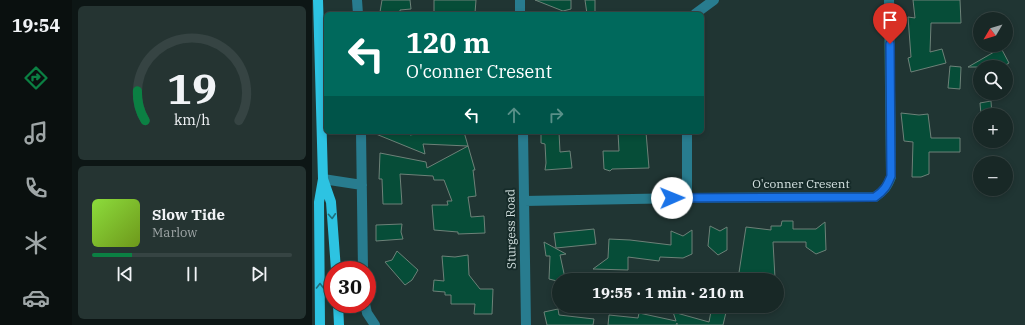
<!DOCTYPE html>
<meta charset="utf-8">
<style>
body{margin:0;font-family:"IBM Plex Serif",serif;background:#253432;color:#f1f3f6;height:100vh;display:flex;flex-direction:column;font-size:15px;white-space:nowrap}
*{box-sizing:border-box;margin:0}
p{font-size:13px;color:#9fa6a7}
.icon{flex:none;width:22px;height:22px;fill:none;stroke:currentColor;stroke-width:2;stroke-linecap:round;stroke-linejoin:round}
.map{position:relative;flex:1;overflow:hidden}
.details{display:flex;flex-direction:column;gap:6px;padding:6px;background:#0d1615;width:240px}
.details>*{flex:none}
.banner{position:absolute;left:12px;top:12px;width:380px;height:122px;border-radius:6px;box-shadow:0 2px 6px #0003,0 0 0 1px #364443;background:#00695c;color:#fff;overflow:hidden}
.needle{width:26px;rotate:232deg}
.tools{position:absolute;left:661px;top:12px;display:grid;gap:8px}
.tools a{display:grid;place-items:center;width:40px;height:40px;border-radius:50%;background:#182826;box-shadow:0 2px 6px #0003,0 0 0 1px #364443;font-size:20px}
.speed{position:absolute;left:12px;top:261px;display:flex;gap:8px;font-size:20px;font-weight:700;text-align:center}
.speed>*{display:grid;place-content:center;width:52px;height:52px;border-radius:50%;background:#182826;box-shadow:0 2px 6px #0003,0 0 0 1px #364443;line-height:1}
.speed .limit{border:6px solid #d22;background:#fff;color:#111}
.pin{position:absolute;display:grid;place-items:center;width:34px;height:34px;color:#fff;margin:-41px -17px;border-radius:50% 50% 50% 0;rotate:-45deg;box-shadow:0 0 4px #0007}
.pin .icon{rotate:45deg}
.me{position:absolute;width:44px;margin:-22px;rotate:89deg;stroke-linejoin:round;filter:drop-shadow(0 0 3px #0008)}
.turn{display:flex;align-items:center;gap:14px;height:84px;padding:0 16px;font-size:18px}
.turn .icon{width:52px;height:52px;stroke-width:2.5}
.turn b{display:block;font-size:28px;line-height:34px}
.lanes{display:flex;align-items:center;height:38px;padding:0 16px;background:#0003;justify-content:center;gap:20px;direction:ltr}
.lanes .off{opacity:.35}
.details .tile{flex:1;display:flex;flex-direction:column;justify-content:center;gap:6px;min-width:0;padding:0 14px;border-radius:6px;background:#253432}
.details .dial{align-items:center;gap:0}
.dial svg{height:104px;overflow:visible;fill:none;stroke:#364443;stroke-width:7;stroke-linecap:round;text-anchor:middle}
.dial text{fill:#f1f3f6;stroke:none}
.song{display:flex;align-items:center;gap:12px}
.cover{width:48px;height:48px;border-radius:6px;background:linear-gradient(135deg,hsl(90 70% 55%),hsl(80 70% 35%))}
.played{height:4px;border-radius:2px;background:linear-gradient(90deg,#0b8043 20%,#364443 20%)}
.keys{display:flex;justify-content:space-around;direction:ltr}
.trip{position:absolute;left:240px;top:273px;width:232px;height:40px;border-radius:20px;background:#182826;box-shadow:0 2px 6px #0003,0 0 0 1px #364443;font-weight:800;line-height:40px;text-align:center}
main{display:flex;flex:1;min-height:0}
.tabs{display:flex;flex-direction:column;width:72px;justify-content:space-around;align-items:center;background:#0a100f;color:#9fa6a7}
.tabs .icon{width:28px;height:28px}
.tabs .current{color:#0b8043}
.tabs b{font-size:18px;color:#f1f3f6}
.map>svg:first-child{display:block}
</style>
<main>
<nav class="tabs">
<b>19:54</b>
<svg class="icon current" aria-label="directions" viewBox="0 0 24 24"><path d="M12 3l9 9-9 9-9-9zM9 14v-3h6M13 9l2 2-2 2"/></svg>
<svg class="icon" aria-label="music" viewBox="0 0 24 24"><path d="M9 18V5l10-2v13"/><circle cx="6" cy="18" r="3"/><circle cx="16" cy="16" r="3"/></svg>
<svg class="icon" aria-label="phone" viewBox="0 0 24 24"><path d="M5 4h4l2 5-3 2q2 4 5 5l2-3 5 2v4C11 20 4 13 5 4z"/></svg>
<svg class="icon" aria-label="climate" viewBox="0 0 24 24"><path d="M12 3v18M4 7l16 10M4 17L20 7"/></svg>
<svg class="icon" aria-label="car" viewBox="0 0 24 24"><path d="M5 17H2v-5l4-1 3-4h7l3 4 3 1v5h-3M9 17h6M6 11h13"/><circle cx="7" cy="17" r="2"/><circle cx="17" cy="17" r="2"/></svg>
</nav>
<section class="details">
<div class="tile dial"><svg viewBox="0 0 100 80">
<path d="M14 69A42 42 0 1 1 86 69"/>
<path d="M14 69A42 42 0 0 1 8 46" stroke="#0b8043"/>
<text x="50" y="56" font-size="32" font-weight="700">19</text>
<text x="50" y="72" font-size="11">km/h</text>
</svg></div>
<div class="tile">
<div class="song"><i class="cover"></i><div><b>Slow Tide</b><p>Marlow</p></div></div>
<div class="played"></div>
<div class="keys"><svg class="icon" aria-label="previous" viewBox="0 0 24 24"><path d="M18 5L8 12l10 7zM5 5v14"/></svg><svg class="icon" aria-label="pause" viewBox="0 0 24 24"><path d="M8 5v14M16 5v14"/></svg><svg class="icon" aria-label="next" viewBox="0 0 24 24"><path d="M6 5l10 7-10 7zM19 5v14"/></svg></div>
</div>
</section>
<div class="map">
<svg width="713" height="325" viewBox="0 0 713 325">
<rect width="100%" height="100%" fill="#203533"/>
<path fill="#064d38" stroke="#6d8178" d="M70,0H98L99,9L88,10V14L68,12Z
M122,0H164L163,13L146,14L147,13L122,12Z
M223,0H259V9L251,11Z
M273,0H283V14H275Z
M601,0H648L649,23H619L618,52L630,49L634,63L599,72L596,58L599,57L596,17L603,18Z
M689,48L697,63L690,67H656Z
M638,66L649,67L648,89L636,88Z
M679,101L680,115H669L668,103Z
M589,113L607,115L616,114L619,138H648V152H617V174L609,177H600L601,142L592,141Z
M59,132H99L98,135L115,132H152L163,170H161L164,196L156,197L159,217L172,216L173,233L146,234V232L122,230L120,205H136L135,201H140L132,180H122L121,176L88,174L90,204H71L70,179H67L68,153L114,162L115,168L156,146L111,144L113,154Z
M229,132H247L248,152L258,151L260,168L233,170L234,163L233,144L229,143Z
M306,132H334L337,168L300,169L298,171L292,169L291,151H307Z
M470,221H481V229H504L513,222L514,250L504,254L494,247V242H461L463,278L453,279V275L436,279H426L434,227L459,230V226H469Z
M90,224L89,232L91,239L64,241V225Z
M398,226L408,231L415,227V250L406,255L396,246Z
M282,229L284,244L244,248L242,233Z
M380,230V254L371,258L348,257L347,261L316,257V270L281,269L296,258L297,239L318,240L359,245V231L371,236Z
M232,242L254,254L248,255L253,278L245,281L237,279L238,256H234Z
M85,251L106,270L100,280L93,285L73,262L80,260Z
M156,255L157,275L168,289H181L180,314H162L163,304H139V295H133V292L121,291L122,280L132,281L130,256L143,257Z
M400,306L415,308L411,325H365V323L364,325H296L297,315L326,318L327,313L364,321L361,312L397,322Z
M246,309L247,315L282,319L281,325H235L232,312Z"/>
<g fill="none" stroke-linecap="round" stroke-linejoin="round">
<path stroke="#287c8f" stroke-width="10" d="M45,0L46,14
M208,0V14
M383,14L402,0
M49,132L51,270
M211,132L214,325
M11,179L50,185
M375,198V132
M212,201L375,198L563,197C572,191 575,187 579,177L577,0
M53,304L55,313L63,325"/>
<path stroke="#2dc3e2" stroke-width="10" d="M6,0L11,179L7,202L8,325
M11,179L19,202L24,270
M26,304L27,325"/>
</g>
<defs><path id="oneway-chevron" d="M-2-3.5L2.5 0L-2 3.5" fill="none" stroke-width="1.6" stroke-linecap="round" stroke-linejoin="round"/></defs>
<g stroke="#206f7c">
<use href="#oneway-chevron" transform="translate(20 216) rotate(86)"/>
<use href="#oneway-chevron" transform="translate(8 286) rotate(-90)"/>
</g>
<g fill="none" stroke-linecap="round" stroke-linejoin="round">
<defs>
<path id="route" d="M360,198L563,197C572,191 575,186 579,176L578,44"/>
</defs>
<use href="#route" stroke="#114b97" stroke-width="10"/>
<use href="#route" stroke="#1a73e8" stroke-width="7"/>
</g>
<g text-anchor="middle" stroke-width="4" stroke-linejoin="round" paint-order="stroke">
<g font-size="12" fill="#d4e1e0" stroke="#162b29">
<text x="489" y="188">O'conner Cresent</text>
<text transform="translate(199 229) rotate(-91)" y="4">Sturgess Road</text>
</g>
</g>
</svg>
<div class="tools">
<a><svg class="needle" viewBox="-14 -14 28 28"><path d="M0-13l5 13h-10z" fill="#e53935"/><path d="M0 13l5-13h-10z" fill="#9fa6a7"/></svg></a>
<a><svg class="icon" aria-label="search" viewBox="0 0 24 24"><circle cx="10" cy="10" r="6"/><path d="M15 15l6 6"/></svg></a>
<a>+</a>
<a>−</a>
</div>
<div class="speed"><div class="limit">30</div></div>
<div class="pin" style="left:578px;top:44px;background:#d93025"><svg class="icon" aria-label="arrive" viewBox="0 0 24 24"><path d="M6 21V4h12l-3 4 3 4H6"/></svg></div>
<svg class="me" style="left:360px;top:198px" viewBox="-20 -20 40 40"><circle r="19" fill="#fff"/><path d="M0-13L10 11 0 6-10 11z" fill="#1a73e8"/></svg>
<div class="trip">19:55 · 1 min · 210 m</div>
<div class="banner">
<div class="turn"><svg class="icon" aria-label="left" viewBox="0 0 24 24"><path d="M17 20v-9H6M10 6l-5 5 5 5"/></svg><div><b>120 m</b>O'conner Cresent</div></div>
<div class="lanes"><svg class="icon" aria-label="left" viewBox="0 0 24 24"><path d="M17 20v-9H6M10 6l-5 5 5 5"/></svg><svg class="icon off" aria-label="ahead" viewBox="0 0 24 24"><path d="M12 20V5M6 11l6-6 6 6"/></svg><svg class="icon off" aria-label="right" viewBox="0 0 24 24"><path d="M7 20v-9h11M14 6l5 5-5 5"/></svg></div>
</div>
</div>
</main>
